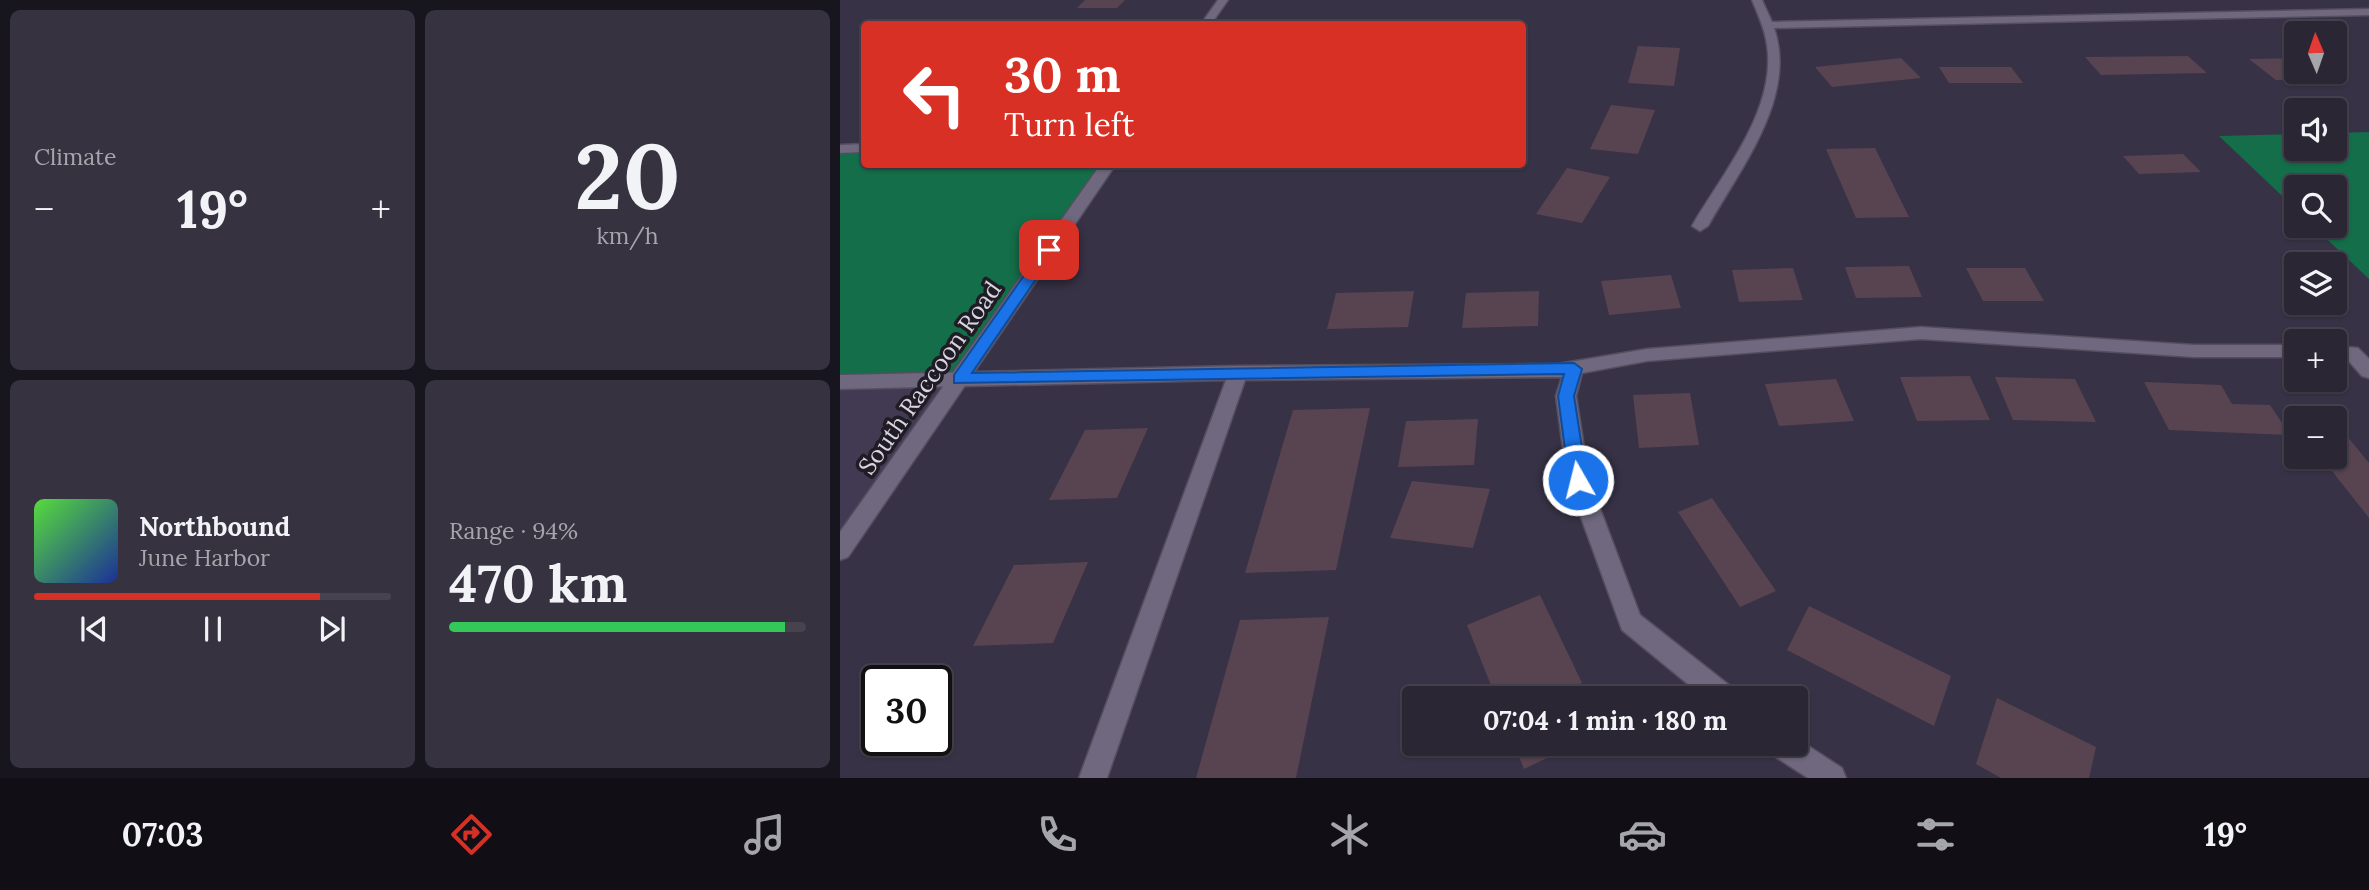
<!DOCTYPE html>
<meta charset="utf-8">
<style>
body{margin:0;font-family:Lora,serif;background:#363240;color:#f1f3f6;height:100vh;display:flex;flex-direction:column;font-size:26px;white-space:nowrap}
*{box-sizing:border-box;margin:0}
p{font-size:23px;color:#a5a5ac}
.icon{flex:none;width:38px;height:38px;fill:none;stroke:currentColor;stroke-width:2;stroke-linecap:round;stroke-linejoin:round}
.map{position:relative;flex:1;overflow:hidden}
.side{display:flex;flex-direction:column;gap:10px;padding:10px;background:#17151d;width:840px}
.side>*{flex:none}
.guide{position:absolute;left:21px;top:21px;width:665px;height:147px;border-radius:7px;box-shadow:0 2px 5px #0004,0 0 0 2px #46434f;background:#d93025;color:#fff;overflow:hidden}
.needle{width:46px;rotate:358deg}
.buttons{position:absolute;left:1444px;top:21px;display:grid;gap:14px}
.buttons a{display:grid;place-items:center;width:63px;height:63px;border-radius:7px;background:#2a2634;box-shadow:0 2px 5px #0004,0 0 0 2px #46434f;font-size:35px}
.speed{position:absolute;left:21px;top:665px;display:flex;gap:14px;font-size:35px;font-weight:700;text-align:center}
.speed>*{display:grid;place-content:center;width:91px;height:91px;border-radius:50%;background:#2a2634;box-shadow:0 2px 5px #0004,0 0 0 2px #46434f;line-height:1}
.speed .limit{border:4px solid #111;border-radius:10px;background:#fff;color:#111}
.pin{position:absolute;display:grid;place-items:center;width:60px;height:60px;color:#fff;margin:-30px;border-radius:14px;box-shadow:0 4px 10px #0006}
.me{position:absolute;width:77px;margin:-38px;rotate:352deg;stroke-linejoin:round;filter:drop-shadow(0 0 5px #0008)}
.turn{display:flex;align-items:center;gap:24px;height:147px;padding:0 28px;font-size:32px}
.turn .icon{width:91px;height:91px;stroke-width:2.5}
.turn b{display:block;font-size:49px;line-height:60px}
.big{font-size:52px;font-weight:800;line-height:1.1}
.side .card{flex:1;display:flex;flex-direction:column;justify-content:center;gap:10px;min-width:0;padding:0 24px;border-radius:10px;background:#363240}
.side .dial{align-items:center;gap:0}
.dial b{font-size:91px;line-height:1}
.song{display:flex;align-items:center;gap:21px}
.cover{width:84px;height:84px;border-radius:10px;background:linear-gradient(135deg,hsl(110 70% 55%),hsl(230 70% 35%))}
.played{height:7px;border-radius:4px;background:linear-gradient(90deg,#d93025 80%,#46434f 80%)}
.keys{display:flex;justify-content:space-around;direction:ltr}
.heat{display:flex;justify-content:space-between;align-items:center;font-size:38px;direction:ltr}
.charge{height:10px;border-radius:5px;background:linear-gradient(90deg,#34c759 94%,#46434f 0)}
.side .tiles{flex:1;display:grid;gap:10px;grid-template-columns:repeat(2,1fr)}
.trip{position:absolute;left:562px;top:686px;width:406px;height:70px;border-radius:7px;background:#2a2634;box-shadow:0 2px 5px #0004,0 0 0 2px #46434f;font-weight:800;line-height:70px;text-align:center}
.dock{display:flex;height:112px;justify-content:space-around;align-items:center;background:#110f15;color:#a5a5ac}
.dock .icon{width:49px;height:49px}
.dock .selected{color:#d93025}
.dock b{font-size:32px;color:#f1f3f6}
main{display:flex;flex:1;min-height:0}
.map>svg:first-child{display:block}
</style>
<main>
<section class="side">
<div class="tiles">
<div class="card"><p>Climate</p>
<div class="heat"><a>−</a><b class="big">19°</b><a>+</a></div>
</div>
<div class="card dial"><b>20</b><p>km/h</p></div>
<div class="card">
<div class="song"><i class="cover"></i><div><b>Northbound</b><p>June Harbor</p></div></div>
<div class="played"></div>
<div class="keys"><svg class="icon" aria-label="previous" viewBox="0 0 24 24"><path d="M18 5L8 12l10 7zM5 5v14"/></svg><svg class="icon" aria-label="pause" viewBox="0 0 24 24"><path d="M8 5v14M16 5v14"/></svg><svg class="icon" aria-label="next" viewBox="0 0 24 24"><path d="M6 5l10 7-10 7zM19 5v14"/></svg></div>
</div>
<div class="card"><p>Range · 94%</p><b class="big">470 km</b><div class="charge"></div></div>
</div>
</section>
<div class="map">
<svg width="1529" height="778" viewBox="0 0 1529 778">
<rect width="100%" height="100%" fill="#383246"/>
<path fill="#423a53" d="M119,379L0,550V382Z"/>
<path fill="#146e4a" d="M1529,132V279L1473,226H1494V187H1456V209L1379,136L1456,134V149H1494L1495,133Z
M24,148V164L269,165L119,379L0,382V149Z"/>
<path fill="#584351" d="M245,0H285L277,8H237Z
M798,46L840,48L834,86L788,83Z
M1348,56L1367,73L1261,75L1245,57Z
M1061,58L1081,78L992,87L975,67Z
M1456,58V72H1494V69L1507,78L1436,80L1409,59Z
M1099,67H1171L1183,83H1109Z
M771,105L815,110L798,154L750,149Z
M1035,148L1069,217L1016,218L986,149Z
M1343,154L1361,172L1299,174L1283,156Z
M353,164H413L412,168L350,170Z
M727,168L770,177L742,223L696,214Z
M1069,266L1082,297L1016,298L1005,267Z
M953,268L963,300L899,302L892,270Z
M1126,268H1185L1204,301H1143Z
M831,275L841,308L769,315L761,281Z
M574,291L568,327L487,329L496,293Z
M699,291L698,326L622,328L626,293Z
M1130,376L1150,420L1077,421L1060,377Z
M1155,377L1235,379L1256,422L1173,420Z
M996,379L1014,421L939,426L925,384Z
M1304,382L1381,385L1392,404L1430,405L1450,435L1329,430Z
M850,393L859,445L799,448L793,395Z
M530,408L496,570L405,573L453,410Z
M638,419L634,465L558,467L566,421Z
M308,428L277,498L209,500L245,430Z
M1494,436H1507L1529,463V518L1481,457H1494Z
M572,481L650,489L633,548L550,538Z
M872,498L936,591L900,607L838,512Z
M248,562L213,643L133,646L174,565Z
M700,595L742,683L720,692L723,698H656L627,625Z
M969,606L1111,676L1094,726L947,650Z
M489,617L456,778H356L400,620Z
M1157,698L1256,747L1249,778H1161L1136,764Z
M674,744H736L684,769Z"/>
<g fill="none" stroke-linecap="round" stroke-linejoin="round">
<defs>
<path id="minor" d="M912,0H922L932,22L1529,9V15L934,28C958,97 900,169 868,226L860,231L852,226C882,174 937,110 927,45C925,29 918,15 912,0Z
M24,144V152L0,153V145Z
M1081,327L1354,345H1456V357H1354L1081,339L807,361L742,373L736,396L749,479L800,615L894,689L898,698H865L782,630L727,479L716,396L722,377L405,380L267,778H239L386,380L0,389V375L397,366L718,364L807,349Z
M1494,346L1518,348L1529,359V378L1522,376L1506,358H1494Z
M956,738L1002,768L1006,778H968L931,754L928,744H956Z"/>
<path id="tertiary" d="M378,0H388L371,24H361Z
M261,164H276L8,557L0,560V532Z"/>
</defs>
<use href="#minor" stroke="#544e5f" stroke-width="3"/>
<use href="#tertiary" stroke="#544e5f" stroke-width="3"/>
<use href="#minor" fill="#6f687e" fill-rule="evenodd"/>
<use href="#tertiary" fill="#6f687e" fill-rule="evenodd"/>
</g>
<path fill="#1a73e8" stroke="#114b97" stroke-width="2" d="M209,246L216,250L132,373L734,363L742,369L734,396L747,480L738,486L729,480L718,396L724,374L114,383V375L204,247Z"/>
<g text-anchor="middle" stroke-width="7" stroke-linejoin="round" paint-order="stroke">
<g font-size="24" fill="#d8d5e1" stroke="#1f1c25">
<text transform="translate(90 378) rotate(-55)" y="8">South Raccoon Road</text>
</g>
</g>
</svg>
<div class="buttons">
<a><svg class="needle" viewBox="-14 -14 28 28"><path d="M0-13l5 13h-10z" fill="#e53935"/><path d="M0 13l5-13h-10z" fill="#a5a5ac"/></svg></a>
<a><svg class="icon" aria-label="sound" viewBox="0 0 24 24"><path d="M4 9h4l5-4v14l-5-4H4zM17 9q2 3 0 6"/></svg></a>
<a><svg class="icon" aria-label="search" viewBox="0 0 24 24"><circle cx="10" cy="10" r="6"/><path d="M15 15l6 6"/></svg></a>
<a><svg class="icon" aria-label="layers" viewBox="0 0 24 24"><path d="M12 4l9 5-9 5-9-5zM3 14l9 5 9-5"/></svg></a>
<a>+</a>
<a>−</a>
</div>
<div class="speed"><div class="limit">30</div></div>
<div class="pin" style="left:209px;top:250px;background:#d93025"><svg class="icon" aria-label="arrive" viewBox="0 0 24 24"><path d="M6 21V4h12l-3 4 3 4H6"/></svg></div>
<svg class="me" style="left:738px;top:480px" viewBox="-20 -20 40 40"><circle r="17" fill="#1a73e8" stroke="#fff" stroke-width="3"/><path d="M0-11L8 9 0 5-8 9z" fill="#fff"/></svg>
<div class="trip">07:04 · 1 min · 180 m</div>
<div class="guide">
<div class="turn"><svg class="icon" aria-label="left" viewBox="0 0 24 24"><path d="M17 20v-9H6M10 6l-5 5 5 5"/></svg><div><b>30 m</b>Turn left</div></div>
</div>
</div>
</main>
<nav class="dock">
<b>07:03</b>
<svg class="icon selected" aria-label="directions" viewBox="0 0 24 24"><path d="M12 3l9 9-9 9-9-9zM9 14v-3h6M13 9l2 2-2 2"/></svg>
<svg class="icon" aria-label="music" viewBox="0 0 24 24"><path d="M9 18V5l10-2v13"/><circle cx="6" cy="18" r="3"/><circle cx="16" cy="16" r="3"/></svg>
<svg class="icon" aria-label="phone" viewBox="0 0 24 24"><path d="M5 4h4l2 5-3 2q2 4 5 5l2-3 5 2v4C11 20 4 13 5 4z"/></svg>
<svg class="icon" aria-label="climate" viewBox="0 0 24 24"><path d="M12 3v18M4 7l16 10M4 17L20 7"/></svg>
<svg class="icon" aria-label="car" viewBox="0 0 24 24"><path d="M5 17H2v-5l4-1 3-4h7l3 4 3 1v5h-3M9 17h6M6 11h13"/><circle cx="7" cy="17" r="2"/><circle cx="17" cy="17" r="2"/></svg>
<svg class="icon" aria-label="filters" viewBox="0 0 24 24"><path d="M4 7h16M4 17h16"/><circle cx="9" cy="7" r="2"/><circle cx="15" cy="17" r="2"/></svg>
<b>19°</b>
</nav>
